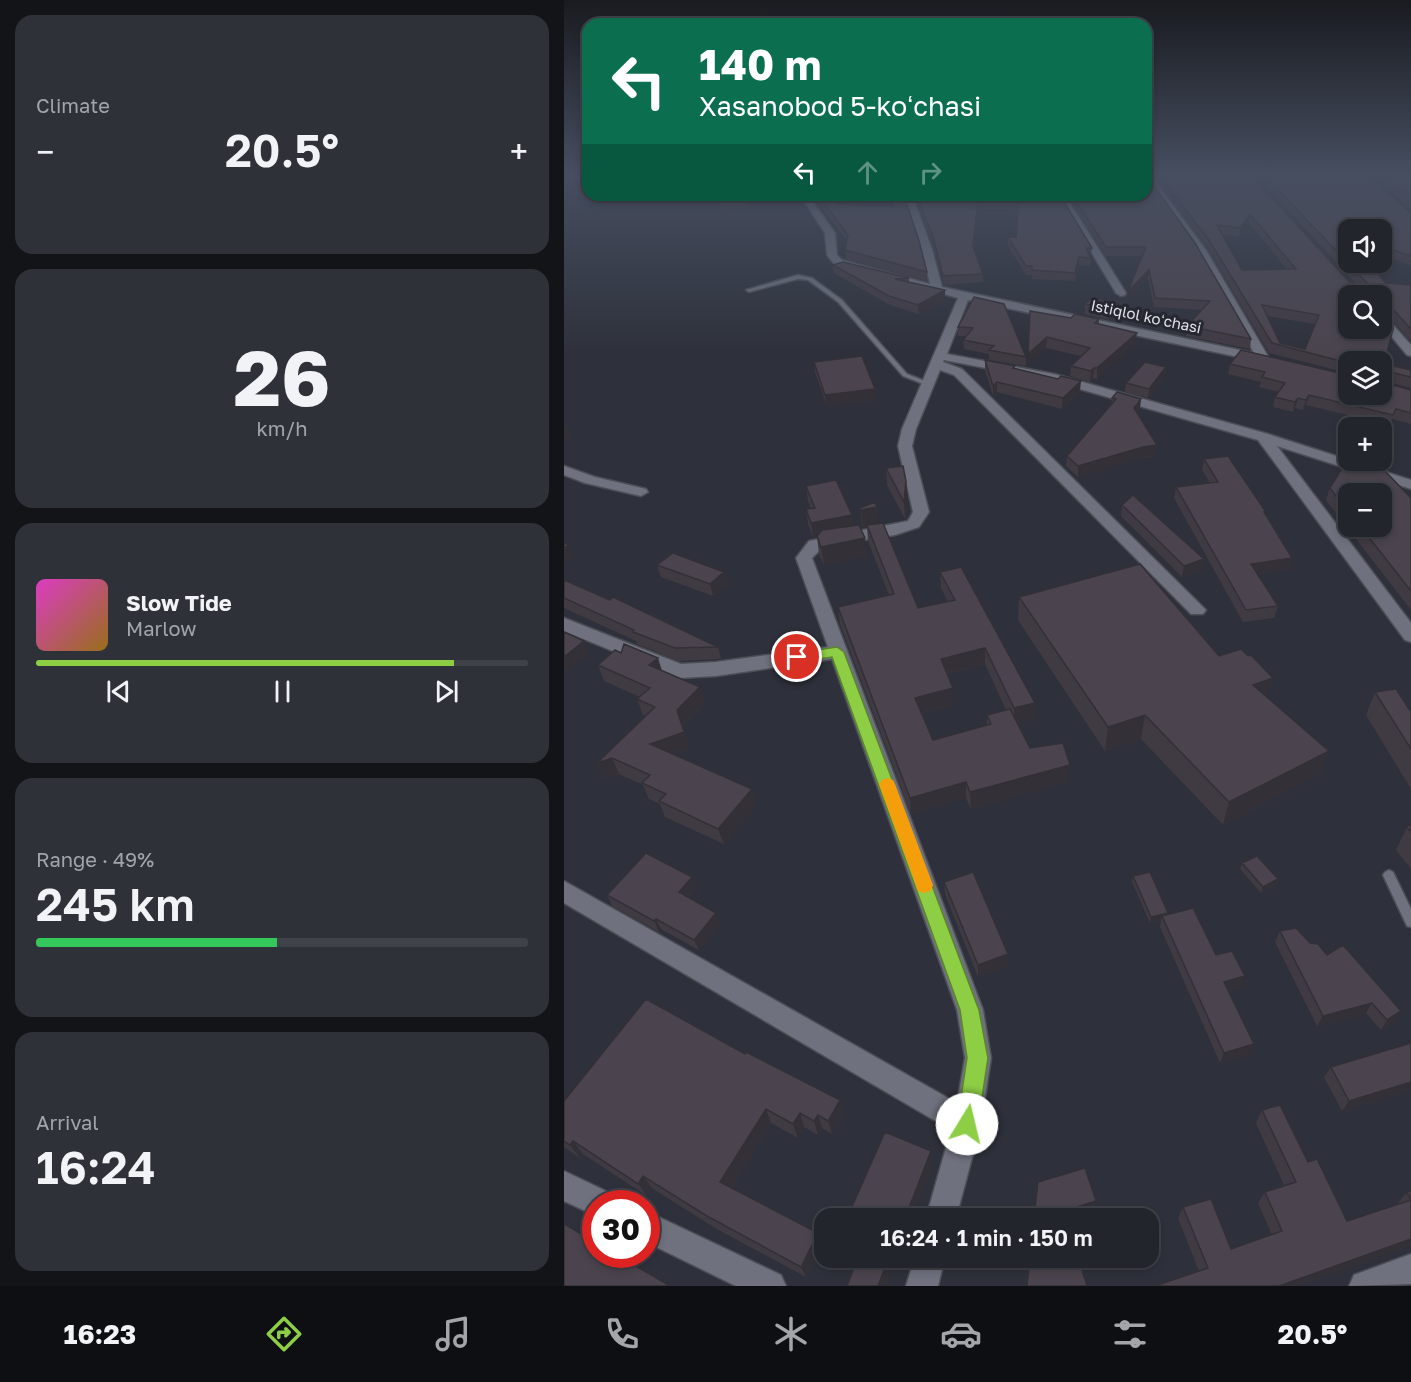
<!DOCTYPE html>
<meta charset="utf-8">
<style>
body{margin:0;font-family:"Golos Text",sans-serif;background:#2e3138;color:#f1f3f6;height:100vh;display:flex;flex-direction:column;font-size:22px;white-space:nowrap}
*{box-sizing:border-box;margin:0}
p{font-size:20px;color:#a2a5a9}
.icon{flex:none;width:33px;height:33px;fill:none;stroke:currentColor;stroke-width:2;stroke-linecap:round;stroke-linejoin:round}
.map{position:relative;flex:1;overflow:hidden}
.drawer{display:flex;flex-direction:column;gap:15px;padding:15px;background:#131418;width:564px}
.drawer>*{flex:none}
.guide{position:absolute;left:18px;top:18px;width:570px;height:183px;border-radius:18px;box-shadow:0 3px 9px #0003,0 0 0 2px #3f4248;background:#0b6e4f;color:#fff;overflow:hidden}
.fabs{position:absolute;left:774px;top:219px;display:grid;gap:12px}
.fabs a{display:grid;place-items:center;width:54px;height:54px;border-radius:12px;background:#22252c;box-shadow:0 3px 9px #0003,0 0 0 2px #3f4248;font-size:30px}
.speed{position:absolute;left:18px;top:1190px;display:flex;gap:12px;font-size:30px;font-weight:700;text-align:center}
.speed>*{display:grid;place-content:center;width:78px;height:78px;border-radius:50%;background:#22252c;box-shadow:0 3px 9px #0003,0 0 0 2px #3f4248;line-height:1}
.speed .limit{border:9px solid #d22;background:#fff;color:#111}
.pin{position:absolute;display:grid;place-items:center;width:51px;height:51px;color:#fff;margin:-26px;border:3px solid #fff;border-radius:50%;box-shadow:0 2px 6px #0007}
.me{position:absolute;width:66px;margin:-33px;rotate:9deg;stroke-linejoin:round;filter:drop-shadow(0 0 4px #0008)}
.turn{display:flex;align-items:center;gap:21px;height:126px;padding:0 18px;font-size:27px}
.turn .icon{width:78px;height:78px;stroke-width:2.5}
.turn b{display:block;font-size:42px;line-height:51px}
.lanes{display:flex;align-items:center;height:57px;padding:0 18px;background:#0003;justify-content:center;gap:30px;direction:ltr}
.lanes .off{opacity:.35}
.big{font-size:45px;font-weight:600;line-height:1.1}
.drawer .widget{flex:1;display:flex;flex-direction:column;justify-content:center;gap:9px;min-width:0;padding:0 21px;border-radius:18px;background:#2e3138}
.drawer .dial{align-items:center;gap:0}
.dial b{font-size:78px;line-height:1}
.song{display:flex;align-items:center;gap:18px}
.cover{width:72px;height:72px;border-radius:9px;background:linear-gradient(135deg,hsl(310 70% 55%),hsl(40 70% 35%))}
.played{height:6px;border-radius:3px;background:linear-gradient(90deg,#8dce44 85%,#3f4248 85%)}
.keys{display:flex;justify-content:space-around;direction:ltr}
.heat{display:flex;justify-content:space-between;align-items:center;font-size:33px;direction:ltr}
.charge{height:9px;border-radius:4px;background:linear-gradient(90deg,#34c759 49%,#3f4248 0)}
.trip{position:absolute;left:250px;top:1208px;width:345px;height:60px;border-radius:18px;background:#22252c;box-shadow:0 3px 9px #0003,0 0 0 2px #3f4248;font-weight:600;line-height:60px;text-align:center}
.tab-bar{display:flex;height:96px;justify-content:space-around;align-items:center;background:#0e0f12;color:#a2a5a9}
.tab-bar .icon{width:42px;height:42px}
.tab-bar .on{color:#8dce44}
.tab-bar b{font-size:27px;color:#f1f3f6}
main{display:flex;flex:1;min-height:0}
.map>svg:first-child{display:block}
</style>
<main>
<section class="drawer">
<div class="widget"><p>Climate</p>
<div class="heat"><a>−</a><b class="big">20.5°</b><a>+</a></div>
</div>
<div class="widget dial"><b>26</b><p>km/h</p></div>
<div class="widget">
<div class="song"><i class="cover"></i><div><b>Slow Tide</b><p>Marlow</p></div></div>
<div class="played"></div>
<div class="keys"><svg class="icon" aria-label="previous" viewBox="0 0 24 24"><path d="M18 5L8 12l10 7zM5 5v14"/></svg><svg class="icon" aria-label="pause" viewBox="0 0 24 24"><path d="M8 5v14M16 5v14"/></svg><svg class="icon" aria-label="next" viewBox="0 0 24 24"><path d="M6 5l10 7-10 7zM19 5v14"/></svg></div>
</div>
<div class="widget"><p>Range · 49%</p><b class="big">245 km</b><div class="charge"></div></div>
<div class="widget"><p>Arrival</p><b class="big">16:24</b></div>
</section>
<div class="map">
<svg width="847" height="1286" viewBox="0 0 847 1286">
<rect width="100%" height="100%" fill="#2e313b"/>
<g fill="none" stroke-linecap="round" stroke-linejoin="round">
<defs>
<path id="lane" d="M234,275L248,278L278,300L343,374L366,383V385H362L339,376L274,302L244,280L234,279L185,292L182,290Z
M825,870L829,872L847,909V927L843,926L819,875L821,872Z"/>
<path id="street" d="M3,174L24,175V181L4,176Z
M582,174H586L642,250L705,358L703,361L698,362L404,300L383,354L490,374L704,434L847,480V489L713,446L847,623V642L841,640L694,440L484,380L380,360L379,362L398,369L642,610L639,614H627L390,375L376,370L352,429L348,446L365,512L355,527L331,535L260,546L248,558L419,1010L427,1058L417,1124L392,1218H362L387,1130L0,903V881L393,1103L401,1058L393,1010L268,659L152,676L115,678L0,631V618L117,664L152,662L264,647L232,558L245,541L344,521L349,512L334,446L338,429L394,298L270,264L263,255L261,233L236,195H244L271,233L273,255L278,260L366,284L358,249L340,195H348L368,249L378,287L690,353L632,250L582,180Z
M493,195H501L562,293L561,295L557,296L552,293Z
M818,316L822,317L847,345V356L843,355L818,325Z
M0,466L31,477L82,489L84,492L77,496L21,483L0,475Z
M0,1171L46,1193L51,1203H32V1216L0,1201Z
M82,1211L217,1275L222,1286H172L82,1242Z
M847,1254V1284L785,1286L790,1275Z
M351,1257H381L374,1286H342Z"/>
</defs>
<use href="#lane" stroke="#4c4e56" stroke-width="3"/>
<use href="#street" stroke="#4c4e56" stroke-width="3"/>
<use href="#lane" fill="#6f727e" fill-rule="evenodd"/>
<use href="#street" fill="#6f727e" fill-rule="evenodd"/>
</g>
<path fill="#403a43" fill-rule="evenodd" d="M587,174H686L791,288L797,289L691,174H802L847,213V265L818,255V230H784V262L822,283L847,285V340H845L824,315L818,314L820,364L847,370V388L820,381L821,383L847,390V424L828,419L826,425L742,405L739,410L731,408L729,412L709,407L711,397L715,392L695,387L697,382L664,374L666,364L677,350L784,394L818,362H784V373L705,353L644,249ZM684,222L723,269L678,270L658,234L675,237ZM703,316L751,324L741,349L716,343Z
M807,174H847V209Z
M139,195H191L185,208L156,209L154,200L140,201Z
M249,195H285L279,204L328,207L324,195H340L363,272V281L282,259L281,250L283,241Z
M350,195H496L528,248L526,266L515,265L511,281L468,279V275H462L444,246V237H452L454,210L414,209L410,248L419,274V282L380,285L370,248Z
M502,195H582L687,339L686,349L622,336L623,326L638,310L590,307L584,278L563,300L564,291L578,256H541Z
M269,265L345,278V282L381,290V299L355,314L326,305L270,273Z
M410,297L462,357V366L425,360V354L400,349L399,340L402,336H394V327Z
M552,303L551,313L544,319L521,314V304Z
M466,311L507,318L535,319V324L571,343L533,379L529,378L526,382L506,376L507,366L517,356L482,348L464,364Z
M421,360L451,366V369L516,391L498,409L433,392L429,396L421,370Z
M250,362L311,389L312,400L263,406L251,372Z
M602,367L601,376L584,398L561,392L562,383Z
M548,398L576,409L573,413L593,445L591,456L578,457L514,477L502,466L503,456L547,406Z
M640,459L702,512L701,515L728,558L724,569L693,574L714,606L710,618L679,622L610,498L612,487L646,483L638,470Z
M322,468L344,498L341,519L323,485Z
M242,486L290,526L303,556L260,565L255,554L253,537L249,538L244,524L242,509H247L244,501Z
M766,488L847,498V610L762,500ZM784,494L818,526H784Z
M558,505L638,571L618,577L557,516Z
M313,507L314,524L354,608L384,602L377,588L376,572L471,703L470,719L454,724L466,748L504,781L407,809L402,798L347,814L276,624L274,607L325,595L304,541L303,527L299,528L298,525L296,508ZM421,664L442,710L423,715V725L369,740L358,713L390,705L383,674Z
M93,565L160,572L163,584L149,596L97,577Z
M0,580L154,647L157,659L114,661L73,644L72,641L0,608Z
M455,597L655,656H684L709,678L703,697L765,751L756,774L659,825L577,739L541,751L454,620Z
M57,653L136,687L141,703L118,726L125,748L109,754L188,789L193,805L160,844L101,817L96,804L85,799L79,785L55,774L40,779L33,763L82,716L79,715L73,699L76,697L40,681L34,665Z
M811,692L847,712V789L802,715Z
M847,824V869L832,850L843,827Z
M678,863L714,879L712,885L697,893L676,869Z
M569,876L604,914L652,955L677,988L664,991L685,1055L656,1063L596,927L597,920L586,923L568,882Z
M128,877L132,888L124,898L156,924L135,950L97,929L95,932L48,906L43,895Z
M380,882L444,954V966L414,977L381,894Z
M716,931L746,943L763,955L831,1021L817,1030L802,1013L753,1026L711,942Z
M847,1043V1090L778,1111L760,1077L767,1067Z
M181,1054L276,1100L279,1114L268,1134L258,1128L254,1135L240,1127L234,1138L207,1123L167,1188L258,1245L242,1277L151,1228L88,1188L83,1196L19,1154L16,1158L0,1147V1101Z
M698,1110L744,1162L783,1221L833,1204L843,1192L847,1191V1244L844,1247L635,1271L614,1218L619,1207L667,1249L708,1235L694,1203L701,1192L720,1185L692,1123Z"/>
<path fill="#343037" d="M186,195H191L185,208L184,200Z
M279,195H285L274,212L273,204Z
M414,201V209L409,255V246Z
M686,214L684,222L675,237L676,228Z
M515,257V265L511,281V273Z
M585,270L584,278L563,300L564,291Z
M381,290V299L355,314L354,305Z
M552,303L551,313L544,319L545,309Z
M573,333L571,343L533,379V368Z
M483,337L482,348L464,364V354Z
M602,367L601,376L584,398L585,389Z
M530,368L529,378L526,382L527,371Z
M517,381L516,391L498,409L499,398Z
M433,382V392L429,396V386Z
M311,389L312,400L263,406L261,395Z
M745,395L742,405L739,410L742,400Z
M734,398L731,408L729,412L731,402Z
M577,399L576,409L569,418L570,408Z
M4,426L8,437L0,441V428Z
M593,445L591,456L578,457L514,477V466L579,447Z
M342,481L344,498L341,519L340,502Z
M313,507L315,525L299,528L297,510Z
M288,515L290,530L249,538L247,523Z
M301,538L303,556L260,565L257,547Z
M5,545L10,557L0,564V548Z
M728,558L724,569L684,575L687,564Z
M640,559L638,571L618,577L620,566Z
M160,572L163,584L149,596L146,584Z
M20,641L25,653L0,674V657Z
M421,648V664L377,675V659Z
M94,658L99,674L85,665Z
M709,678L702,702L689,685Z
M136,687L141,703L118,726L113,710Z
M389,688L390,705L352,714L351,698Z
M471,703L470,719L450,725V708Z
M581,715L577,739L541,751L544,727Z
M120,732L125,748L92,760L86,744Z
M765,751L756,774L659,825L665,802Z
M48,758L55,774L40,779L33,763Z
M506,765L504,781L407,809L406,792Z
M402,782V798L347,814L346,798Z
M188,789L193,805L160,844L154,829Z
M128,877L132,888L119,903L115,892Z
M714,879L712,885L697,893L699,887Z
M152,913L156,924L135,950L130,940Z
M604,913L603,919L598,916L597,920L586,923L587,917Z
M92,919L97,929L95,932L90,921Z
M444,954V966L414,977V965Z
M681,976L677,988L656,993L660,982Z
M808,1003L802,1013L753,1026L759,1016Z
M837,1011L831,1021L817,1030L823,1020Z
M690,1044L685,1055L656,1063L660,1053Z
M847,1082V1090L778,1111L785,1101Z
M276,1100L279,1114L268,1134L264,1121Z
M202,1109L207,1123L163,1194L156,1182Z
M236,1113L240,1127L234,1138L229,1124Z
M254,1115L258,1128L254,1135L250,1121Z
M9,1141L19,1154L16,1158L6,1145Z
M367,1151L369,1166L348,1218H341Z
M79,1176L88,1188L83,1196L74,1184Z
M532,1201L529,1212L510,1218H499L500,1211Z
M254,1233L258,1245L242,1277L237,1267Z
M847,1239V1244L844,1247L734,1286H715Z
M325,1257H333L322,1286H314Z"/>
<path fill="#4b444e" stroke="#343037" stroke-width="1.5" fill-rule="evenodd" d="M594,174H686L791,288L805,289V285L699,174H802L847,213V256L818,246V230H784V235L775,232L784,243V262H803L822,283L847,285V329L826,306L821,305L818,307L819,316L829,329L820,364L847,370V377L822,371L819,373L821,383L847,390V413L832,409L829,415L745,395L742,400L734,398L731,402L711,397L721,383L698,377L701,372L666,364L677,350L784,375V394H818V362H784V363L708,343L645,240ZM686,214L732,269L678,270L653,225L676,228ZM784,296H818V328H784ZM698,305L755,315L741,349L716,343Z
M818,174H847V199Z
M582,175L631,243L687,339L623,326L646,301L591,298L585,270L564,291L582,247H542L508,195H582Z
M157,195H186L184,200L154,201Z
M254,195H279L273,204L330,207L326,195H340L355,241L363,272L281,250L284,235Z
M353,195H496L528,248H522L527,258L515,257L511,273L468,270V266H462L444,237H452L455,202L414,201L409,246L419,274L379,276L370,240Z
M279,262L345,278L331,279L381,290L354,305L325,296L269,265Z
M410,297L440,304L462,357L425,350L430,346L399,340L409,328L394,327Z
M528,298L552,303L545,309L521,304Z
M466,311L507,318L511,314L535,319L531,323L573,333L533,368H530L527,371L507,366L526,348L483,337L464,354Z
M298,356L311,389L261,395L250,362Z
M421,360L451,366L449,368L494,379L497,376L517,381L499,398L433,382L429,386Z
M581,362L602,367L585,389L562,383Z
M553,392L577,399L570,408L593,445L579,447L514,466L503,456L552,399L548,398Z
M664,456L702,512H700L728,558L687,564L714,606L682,610L612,487L654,482L640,459Z
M339,466L342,481L340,502L322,468Z
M811,466L818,468L847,498V591L796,526H818V494H784V512L766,488L777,470Z
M272,480L288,515L247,523L242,509L251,508L242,486Z
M569,495L640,559L620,566L558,505Z
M311,502L313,507L297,510L296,508Z
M319,523L354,608L391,600L376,572L397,567L471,703L450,708L421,648L377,659L389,688L351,698L369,740L427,724L423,715L446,709L466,748L499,743L506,765L406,792L402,782L346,798L274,607L330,594L303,525Z
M295,525L301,538L257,547L253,536L258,530Z
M0,543L5,545L0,548Z
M109,553L160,572L146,584L93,565Z
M576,564L655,656L677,649L684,656L687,655L709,678L689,685L765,751L665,802L581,715L544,727L455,597Z
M0,580L46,600L49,597L154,647L111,648L69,632L70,630L0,598Z
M0,632L20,641L0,657Z
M60,644L94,658L85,665L136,687L113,710L120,732L86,744L188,789L154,829L95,801L102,794L78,783L86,775L48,758L33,763L91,707L73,699L86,688L34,665L51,650L57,653Z
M832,689L847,712V749L811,692Z
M847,824V832L843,827Z
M82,853L128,877L115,892L152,913L130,940L92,919L90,921L43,895Z
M693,856L714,879L699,887L678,863Z
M409,872L444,954L414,965L380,882Z
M586,872L604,913L587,917L569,876Z
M629,908L652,955L668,951L681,976L660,982L690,1044L660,1053L598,916Z
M732,928L746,943L754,944L763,955L779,945L837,1011L823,1020L808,1003L759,1016L716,931Z
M82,999L181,1054L182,1052L276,1100L264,1121L254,1115L250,1121L236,1113L229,1124L202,1109L156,1182L254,1233L237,1267L143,1216L79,1176L74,1184L9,1141L6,1145L0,1141V1101Z
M847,1043V1082L785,1101L767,1067Z
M716,1105L744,1162L753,1159L783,1221L847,1200L843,1192L847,1191V1239L715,1286H591L644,1268L619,1207L647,1199L667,1249L718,1231L701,1192L732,1182L698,1110Z
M321,1132L367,1151L341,1218H283Z
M521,1168L532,1201L500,1211L503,1218H470L474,1182Z
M0,1224L32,1243V1254H51L106,1286H0Z
M294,1257H325L314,1286H283Z
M466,1257H514L523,1286H463Z"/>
<linearGradient id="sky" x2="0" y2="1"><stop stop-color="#191b20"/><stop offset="0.49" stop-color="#464e60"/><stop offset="1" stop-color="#464e60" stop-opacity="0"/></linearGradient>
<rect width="847" height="354" fill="url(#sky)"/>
<path fill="#8dce44" stroke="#5c862c" stroke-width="1.5" d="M273,647L280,652L415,1010L424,1058L414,1124L411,1132L403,1135L396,1132L393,1124L403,1058L396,1010L268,657L233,662L226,657L233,653Z"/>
<path fill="#f59e0b" d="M323,778L329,780L331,784L369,885L367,891L360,893L354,891L352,885L315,784L318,780Z"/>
<g text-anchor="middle" stroke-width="6" stroke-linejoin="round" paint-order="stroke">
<g font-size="15" fill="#e2e3ea" stroke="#252731">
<text transform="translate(582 317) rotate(12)" y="5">Istiqlol koʻchasi</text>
</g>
</g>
</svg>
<div class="fabs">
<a><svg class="icon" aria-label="sound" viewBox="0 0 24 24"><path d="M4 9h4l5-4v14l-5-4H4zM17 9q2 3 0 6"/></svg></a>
<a><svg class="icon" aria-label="search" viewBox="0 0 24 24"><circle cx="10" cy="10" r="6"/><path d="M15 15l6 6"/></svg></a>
<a><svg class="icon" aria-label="layers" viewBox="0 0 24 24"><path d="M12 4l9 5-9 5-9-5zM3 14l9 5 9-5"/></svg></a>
<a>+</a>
<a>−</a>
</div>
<div class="speed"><div class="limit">30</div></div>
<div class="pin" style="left:233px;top:657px;background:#d93025"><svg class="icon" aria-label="arrive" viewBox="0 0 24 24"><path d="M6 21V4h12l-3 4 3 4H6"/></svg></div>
<svg class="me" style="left:403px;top:1124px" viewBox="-20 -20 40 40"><circle r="19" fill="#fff"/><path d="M0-13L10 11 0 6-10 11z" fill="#8dce44"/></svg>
<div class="trip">16:24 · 1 min · 150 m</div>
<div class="guide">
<div class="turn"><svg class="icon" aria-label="left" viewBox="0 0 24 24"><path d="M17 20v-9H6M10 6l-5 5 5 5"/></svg><div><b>140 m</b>Xasanobod 5-koʻchasi</div></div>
<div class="lanes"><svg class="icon" aria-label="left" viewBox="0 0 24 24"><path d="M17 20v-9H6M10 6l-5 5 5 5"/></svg><svg class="icon off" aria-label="ahead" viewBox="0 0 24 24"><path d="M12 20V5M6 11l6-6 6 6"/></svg><svg class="icon off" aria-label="right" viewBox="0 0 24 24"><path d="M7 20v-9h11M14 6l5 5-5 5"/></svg></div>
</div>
</div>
</main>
<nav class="tab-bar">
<b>16:23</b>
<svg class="icon on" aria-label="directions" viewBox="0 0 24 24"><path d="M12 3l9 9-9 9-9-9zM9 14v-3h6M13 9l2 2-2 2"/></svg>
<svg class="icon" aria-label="music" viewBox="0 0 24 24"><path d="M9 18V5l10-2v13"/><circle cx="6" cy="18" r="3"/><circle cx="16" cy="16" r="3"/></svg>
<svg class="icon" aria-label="phone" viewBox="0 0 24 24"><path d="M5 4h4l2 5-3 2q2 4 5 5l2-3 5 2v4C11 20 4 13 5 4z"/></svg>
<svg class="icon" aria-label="climate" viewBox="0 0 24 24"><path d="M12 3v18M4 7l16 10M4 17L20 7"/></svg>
<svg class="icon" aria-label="car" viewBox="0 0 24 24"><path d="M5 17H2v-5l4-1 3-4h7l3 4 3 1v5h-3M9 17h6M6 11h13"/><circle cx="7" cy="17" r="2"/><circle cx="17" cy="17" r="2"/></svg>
<svg class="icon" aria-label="filters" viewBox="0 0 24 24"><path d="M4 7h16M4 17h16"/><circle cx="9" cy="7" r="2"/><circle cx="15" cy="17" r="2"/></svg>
<b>20.5°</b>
</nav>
